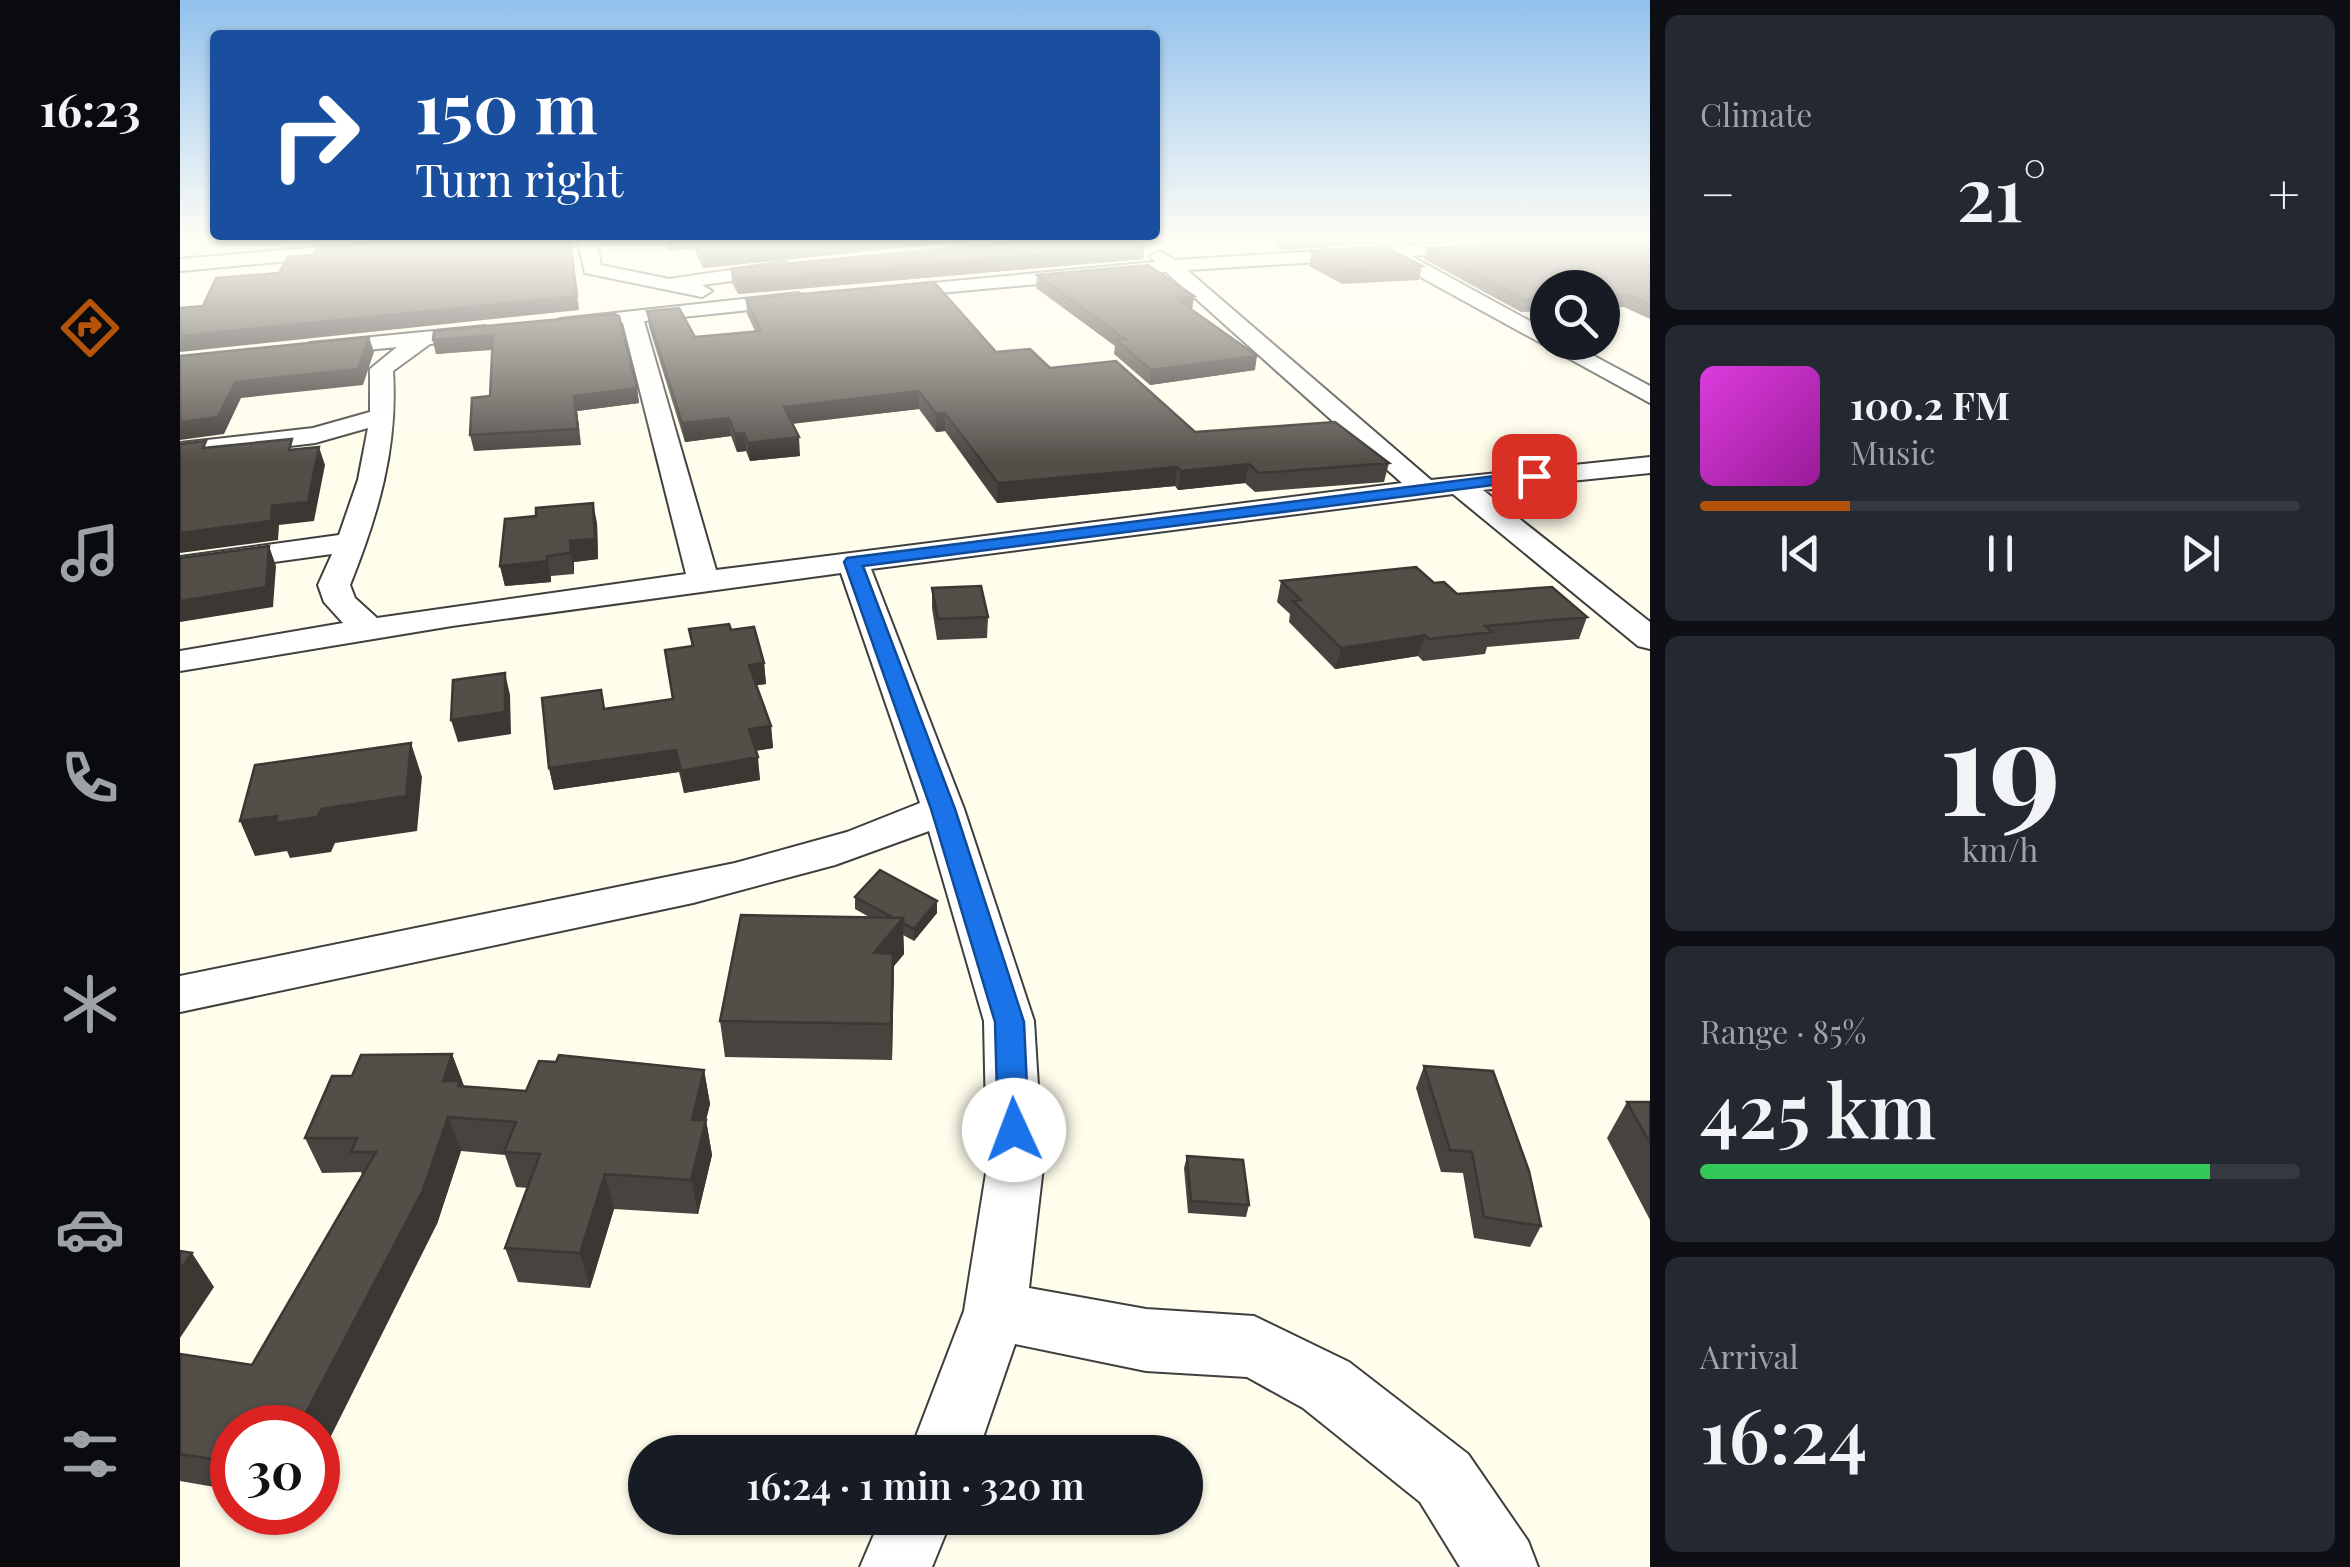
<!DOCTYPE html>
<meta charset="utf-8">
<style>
body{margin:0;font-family:"Playfair Display",serif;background:#242831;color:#f1f3f6;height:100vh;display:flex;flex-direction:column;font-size:38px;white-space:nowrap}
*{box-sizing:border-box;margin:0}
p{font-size:32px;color:#9ea1a6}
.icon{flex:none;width:55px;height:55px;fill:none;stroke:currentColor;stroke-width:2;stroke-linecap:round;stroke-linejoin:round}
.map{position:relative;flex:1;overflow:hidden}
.details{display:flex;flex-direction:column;gap:15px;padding:15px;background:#0d0f14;width:700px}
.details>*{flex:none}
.hud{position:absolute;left:30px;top:30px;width:950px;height:210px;border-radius:10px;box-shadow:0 2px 8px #0004;background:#1a4fa0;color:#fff;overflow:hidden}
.buttons{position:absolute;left:1350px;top:270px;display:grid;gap:20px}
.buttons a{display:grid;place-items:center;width:90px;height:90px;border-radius:50%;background:#171b24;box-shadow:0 2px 8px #0004;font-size:50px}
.speed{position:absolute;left:30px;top:1405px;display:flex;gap:20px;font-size:50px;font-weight:700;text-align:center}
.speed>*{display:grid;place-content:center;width:130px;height:130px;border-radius:50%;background:#171b24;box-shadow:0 2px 8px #0004;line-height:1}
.speed .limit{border:15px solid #d22;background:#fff;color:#111}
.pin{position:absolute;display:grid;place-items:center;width:85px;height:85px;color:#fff;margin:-42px;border-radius:20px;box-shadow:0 5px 15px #0006}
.me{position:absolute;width:110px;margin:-55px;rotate:358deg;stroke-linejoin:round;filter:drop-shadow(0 0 8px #0008)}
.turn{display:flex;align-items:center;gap:35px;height:210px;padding:0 40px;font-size:45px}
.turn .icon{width:130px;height:130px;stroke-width:2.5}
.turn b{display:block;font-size:70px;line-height:85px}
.big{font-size:75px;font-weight:600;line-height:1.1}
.details .widget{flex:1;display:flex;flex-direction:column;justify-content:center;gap:15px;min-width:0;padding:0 35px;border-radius:15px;background:#242831}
.details .dial{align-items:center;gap:0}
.dial b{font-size:130px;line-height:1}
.song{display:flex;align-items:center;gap:30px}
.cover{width:120px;height:120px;border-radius:15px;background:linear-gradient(135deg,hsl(300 70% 55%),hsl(300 70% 35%))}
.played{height:10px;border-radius:5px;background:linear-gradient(90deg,#b45309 25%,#363941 25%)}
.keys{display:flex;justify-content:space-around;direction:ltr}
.heat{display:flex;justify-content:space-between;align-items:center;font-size:55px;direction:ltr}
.charge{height:15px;border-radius:8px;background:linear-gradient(90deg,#34c759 85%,#363941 0)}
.trip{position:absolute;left:448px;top:1435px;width:575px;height:100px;border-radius:50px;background:#171b24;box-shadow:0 2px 8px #0004;font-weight:600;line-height:100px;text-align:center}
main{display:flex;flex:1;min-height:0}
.menu{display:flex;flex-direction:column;width:180px;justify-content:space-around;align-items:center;background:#090b0e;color:#9ea1a6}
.menu .icon{width:70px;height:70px}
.menu .selected{color:#b45309}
.menu b{font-size:45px;color:#f1f3f6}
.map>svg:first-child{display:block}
</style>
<main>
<nav class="menu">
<b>16:23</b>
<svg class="icon selected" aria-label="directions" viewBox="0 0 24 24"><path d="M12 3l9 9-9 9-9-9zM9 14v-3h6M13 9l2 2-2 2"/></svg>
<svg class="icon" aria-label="music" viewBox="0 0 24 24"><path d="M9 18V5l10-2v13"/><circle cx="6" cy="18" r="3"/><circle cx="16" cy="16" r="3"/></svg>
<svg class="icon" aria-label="phone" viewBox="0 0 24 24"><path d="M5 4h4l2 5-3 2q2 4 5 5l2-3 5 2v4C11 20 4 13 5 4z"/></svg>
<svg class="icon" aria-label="climate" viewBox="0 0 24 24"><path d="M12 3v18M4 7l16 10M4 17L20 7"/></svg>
<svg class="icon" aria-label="car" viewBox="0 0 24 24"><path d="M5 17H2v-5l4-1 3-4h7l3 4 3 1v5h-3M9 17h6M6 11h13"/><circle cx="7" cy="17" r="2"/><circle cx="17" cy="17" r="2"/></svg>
<svg class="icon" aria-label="filters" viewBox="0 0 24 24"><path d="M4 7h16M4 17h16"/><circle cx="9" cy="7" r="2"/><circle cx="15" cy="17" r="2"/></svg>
</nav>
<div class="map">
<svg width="1470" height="1567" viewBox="0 0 1470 1567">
<rect width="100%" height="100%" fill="#fffdeb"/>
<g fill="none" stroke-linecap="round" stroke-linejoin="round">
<defs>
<path id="street" d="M209,241H282L273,246L0,271V259Z
M398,241H416L421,265L489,279L605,262L614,268L605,274L522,285L532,291L522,297L405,273Z
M1302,241H1402L1393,246L1231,256L1368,331V342H1388L1470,386V403L1206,258L1007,270L1251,480L1470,457V473L1303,490L1470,622V649L1458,646L1273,494L691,569L784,809L854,1021L863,1167L849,1288L966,1309L1074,1316L1169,1362L1288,1454L1348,1541L1358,1567H1280L1240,1502L1123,1408L1067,1377L966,1371L835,1344L798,1452H730L784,1311L807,1167L804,1021L749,831L655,865L513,903L0,1012V976L555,863L667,832L740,803L661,573L272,626L0,671V651L163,623L144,602L138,585L152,554L0,575V557L159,535L178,480L188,428L135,443L0,459V443L133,428L190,412V369L217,347L138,355L130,353L127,348L130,343L305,326L316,332L305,338L250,344L213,371C218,448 198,515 170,585L175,598L197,618L506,574L443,323L387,329L380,327L377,323L380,319L618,293L628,299L618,305L464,321L536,570L1222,483L986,272L706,298L696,292L699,288L975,262L970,256L979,251L995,260Z
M701,1518H772L752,1567H680Z"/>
</defs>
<use href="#street" stroke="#3f3f3f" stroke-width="4"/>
<use href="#street" fill="#fff" fill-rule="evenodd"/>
</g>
<path fill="#48433f" d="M484,241H789L523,268L514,249L488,251Z
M1091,241H1236L1103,250Z
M1470,241V319L1444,307L1422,308V288H1368V311L1341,312L1244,259L1247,248Z
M965,246L963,259L558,294L552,283L551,269Z
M1132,252L1242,266L1239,280L1162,284L1129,266Z
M857,275L1014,296L1012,309L1075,370L970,385L934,354L935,346L856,288Z
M566,299L816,352L870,368L1015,432L1209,463L1204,482L1075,492L1065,483L998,490L995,486L817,503L765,431L756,432L739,409L612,424L620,456L570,461L566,451L557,452L551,436L505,442L469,327L467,311L515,337L575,331L567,314Z
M435,314L457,388L459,403L397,411L401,445L294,451L290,435L310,396L312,350L256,354L253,340Z
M417,523L418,559L394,562V574L371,576V582L325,586L320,566Z
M1101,581L1254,583L1277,594L1407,617L1399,639L1307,647L1305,654L1243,661L1238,656L1155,669L1109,622L1110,614L1097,602Z
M752,588L808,617L807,638L757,640L752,608Z
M509,629L551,630L584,663L586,684L576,685L591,726L593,748L576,751L580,780L504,793L499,772L374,790L369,768L425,709L493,699L512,646Z
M675,897L757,913L734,941L723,935L724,954L714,966L712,1060L545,1057L540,1021L691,918L675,909Z
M272,1054L284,1086L346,1091L524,1070L530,1104L526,1120L532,1155L518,1214L434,1209L410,1288L338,1282L325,1248L348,1188L336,1187L325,1155L281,1151L257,1224L52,1428V1490L0,1481V1354L72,1365L182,1175L181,1172L142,1173L125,1138L172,1076Z
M1244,1066L1361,1226L1350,1247L1294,1238L1283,1173L1261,1172L1236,1088Z
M1447,1102H1470V1220L1427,1138Z
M1007,1156L1069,1205L1066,1217L1008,1213L1004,1168Z"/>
<path fill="#3b3733" d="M390,241L399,310L0,352V336Z
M487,241H513L514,249L488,251Z
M658,241H789L523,268L522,254Z
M1105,241H1236L1103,250Z
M965,246L963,259L558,294L557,280Z
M1014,296L1012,309L995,298Z
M313,335L316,349L256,354L253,340Z
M189,337L194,352L183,385L61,398L44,434L0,440V422L55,382Z
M1077,356L1075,370L970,385L971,370Z
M457,388L459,403L397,411L401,445L394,396Z
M739,391V409L605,424L604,407Z
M765,413V431L756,432V414Z
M549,418L551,436L505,442L502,423Z
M564,433L566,451L557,452L555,434Z
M619,437L620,456L570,461L568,443Z
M139,447L145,465L134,521L99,525L98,540L0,553V533L92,506Z
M1069,464L1065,483L998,490L1001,471Z
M997,467L995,486L817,503L818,483Z
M413,503L417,523L418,559L394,562V574L391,553L390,541Z
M89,546L96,566L93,607L0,622V601Z
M367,556L371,582L325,586L320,566Z
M1245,635L1238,656L1155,669L1161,648Z
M584,663L586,684L571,686L569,665Z
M325,673L330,695L331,734L278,742L271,720Z
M591,726L593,748L571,751L569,729Z
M231,743L242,777L237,831L155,843L151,852L110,858L107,851L75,856L60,821L142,809Z
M496,750L499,772L374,790L369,768Z
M578,757L580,780L504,793L501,771Z
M757,901V913L734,941V929Z
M723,918L724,954L714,966L712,1060L711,1024L694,953Z
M272,1054L285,1089L263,1081Z
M524,1070L530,1104L526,1120L532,1155L518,1214L511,1180L512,1120Z
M268,1117L281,1151L257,1224L138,1462V1428H118Z
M425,1174L434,1209L410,1288L400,1253Z
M12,1253L34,1287L0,1338V1270Z"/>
<path fill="#544e49" stroke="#3b3733" stroke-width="2.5" d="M218,241H390L397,296L0,336V308L23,306L36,278L99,273L108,257L133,255L136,249Z
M515,241H658L522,254Z
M844,241H957L965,246L557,280L551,269Z
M1354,241H1470V305L1448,295L1422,296V288H1368V299L1345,300L1247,248Z
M1208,248L1242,266L1165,270L1132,252Z
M968,265L1014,296L995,298L1077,356L971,370L936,340L945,339L857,275Z
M754,282L816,352L850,349L870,368L936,361L1015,432L1155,422L1209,463L1079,473L1069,464L1001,471L997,467L818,483L765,413L756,414L739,391L604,407L619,437L568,443L564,433L555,434L549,418L502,423L467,311L499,308L515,337L581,331L566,299Z
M435,314L439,316L457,388L394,396L398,429L290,435L292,398L310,396L313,335L253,340L254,331Z
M189,337L178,369L55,382L38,417L0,422V356Z
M112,439L109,450L139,447L128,502L92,506L91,521L0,533V444L26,441L23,448Z
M413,503L415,539L390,541L391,553L367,556V561L320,566L325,519L356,516V508Z
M89,546L86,587L0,601V558Z
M1236,567L1254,583L1264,582L1277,594L1372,587L1407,617L1305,626L1312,632L1249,639L1245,635L1161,648L1113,601L1121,600L1101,581Z
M801,586L808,617L758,619L752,588Z
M549,624L551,630L574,627L584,663L569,665L591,726L569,729L578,757L501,771L496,750L369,768L362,698L421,690L424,709L493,699L485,650L513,646L509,629Z
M325,673V712L271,720L273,680Z
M231,743L226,796L142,809L137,817L95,823L97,816L60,821L75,765Z
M700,870L757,901L734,929L723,923V918H714L675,897Z
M561,915L723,918L694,953L713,954L711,1024L540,1021Z
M272,1054L263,1081H280L278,1086L346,1091L359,1061L376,1062L379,1055L524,1070L512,1120H526L511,1180L425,1174L400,1253L325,1248L360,1154L324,1152L336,1122L268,1117L243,1190L118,1428H52V1462L0,1454V1354L72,1365L196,1152H171L177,1138H125L152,1076H172L181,1055Z
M1244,1066L1313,1071L1349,1171L1361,1226L1304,1217L1292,1152L1270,1150Z
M1447,1102H1470V1143Z
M1007,1156L1063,1160L1069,1205L1011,1201Z
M0,1251L12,1253L0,1270Z"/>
<linearGradient id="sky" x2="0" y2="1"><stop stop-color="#92c1ed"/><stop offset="0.52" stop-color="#fffef6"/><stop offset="1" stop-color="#fffef6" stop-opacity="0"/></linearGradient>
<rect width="1470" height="461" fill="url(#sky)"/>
<path fill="#1a73e8" stroke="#114b97" stroke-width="2.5" d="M1354,471L1362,476L1359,479L683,566L775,809L844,1022L849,1130L844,1140L834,1143L823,1140L818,1130L815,1022L751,809L664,562L667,558Z"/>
</svg>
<div class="buttons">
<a><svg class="icon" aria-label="search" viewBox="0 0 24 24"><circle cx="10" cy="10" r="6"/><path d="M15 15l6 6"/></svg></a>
</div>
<div class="speed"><div class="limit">30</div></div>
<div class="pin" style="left:1354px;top:476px;background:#d93025"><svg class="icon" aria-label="arrive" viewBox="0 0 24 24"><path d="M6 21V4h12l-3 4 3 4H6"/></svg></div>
<svg class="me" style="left:834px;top:1130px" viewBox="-20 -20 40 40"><circle r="19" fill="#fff"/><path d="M0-13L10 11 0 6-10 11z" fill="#1a73e8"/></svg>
<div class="trip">16:24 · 1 min · 320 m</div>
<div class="hud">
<div class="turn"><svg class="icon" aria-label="right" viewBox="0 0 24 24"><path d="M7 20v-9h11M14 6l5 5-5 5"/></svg><div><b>150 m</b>Turn right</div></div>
</div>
</div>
<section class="details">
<div class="widget"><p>Climate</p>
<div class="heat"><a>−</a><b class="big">21°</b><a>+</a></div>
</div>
<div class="widget">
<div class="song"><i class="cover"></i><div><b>100.2 FM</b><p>Music</p></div></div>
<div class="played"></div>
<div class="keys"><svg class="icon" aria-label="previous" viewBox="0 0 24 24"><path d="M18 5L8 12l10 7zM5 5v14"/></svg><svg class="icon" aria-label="pause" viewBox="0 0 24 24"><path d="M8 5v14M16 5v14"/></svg><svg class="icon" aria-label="next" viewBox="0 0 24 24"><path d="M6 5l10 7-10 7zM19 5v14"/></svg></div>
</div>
<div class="widget dial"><b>19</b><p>km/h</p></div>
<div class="widget"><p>Range · 85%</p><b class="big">425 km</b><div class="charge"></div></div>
<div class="widget"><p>Arrival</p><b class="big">16:24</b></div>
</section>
</main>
